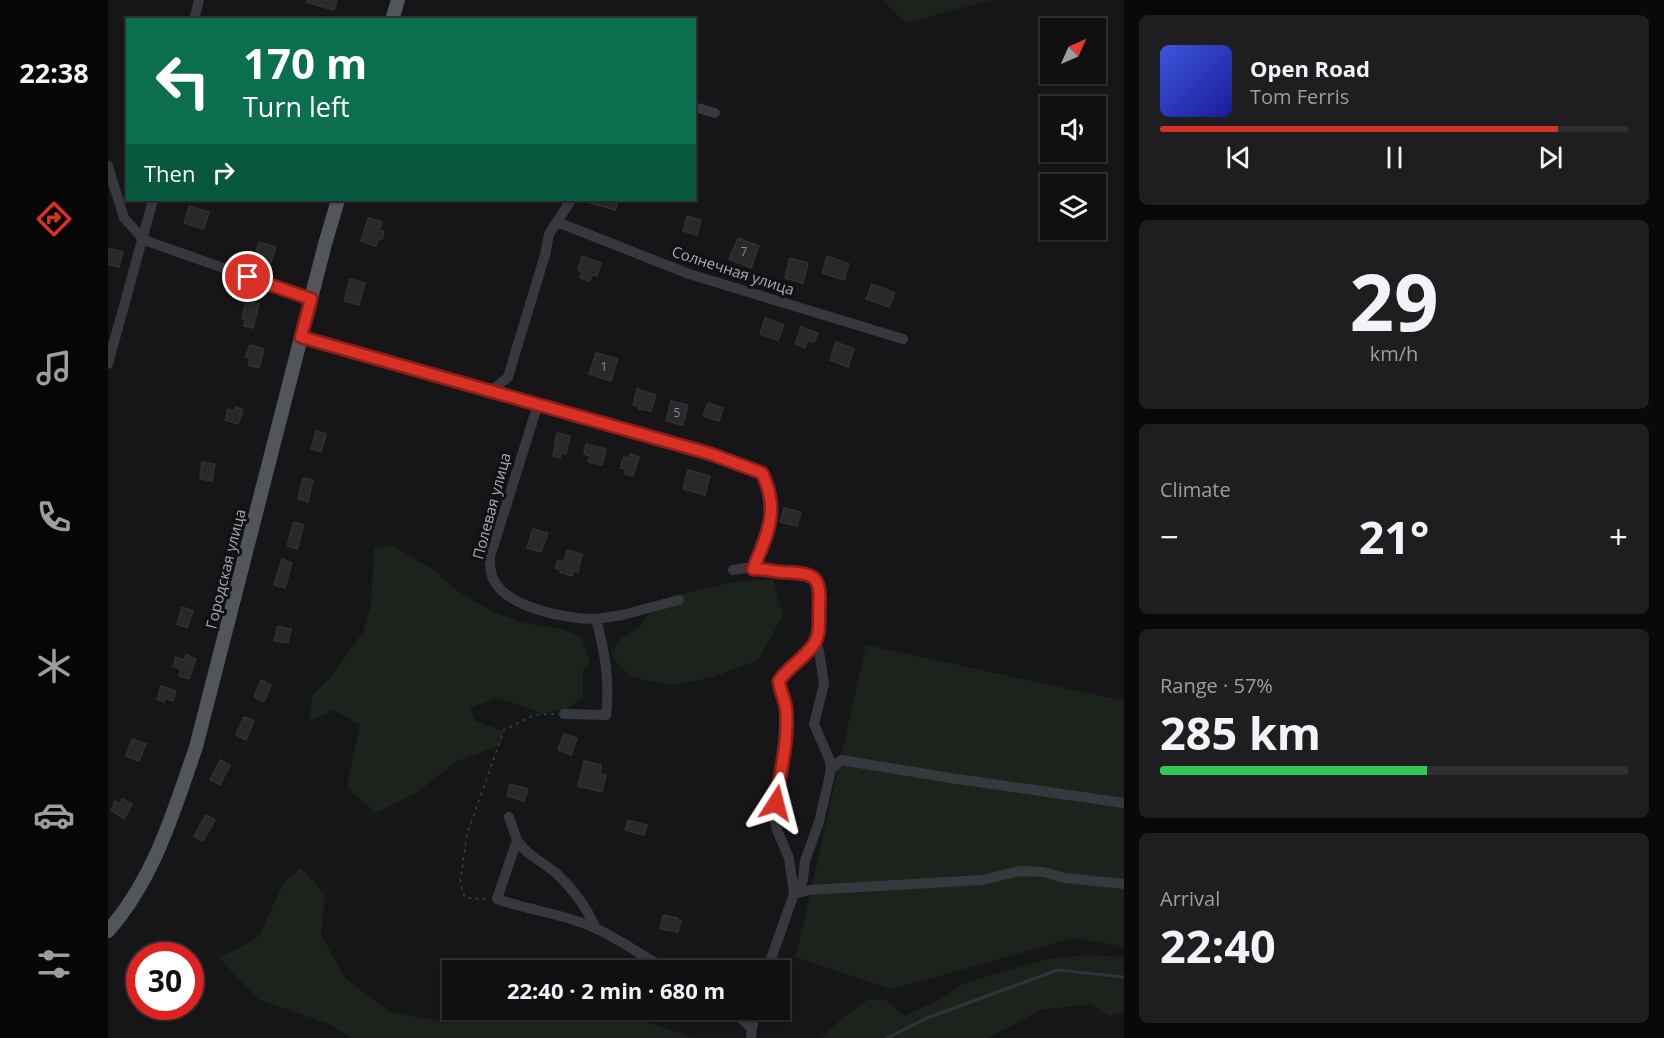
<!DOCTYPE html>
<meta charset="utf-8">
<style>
body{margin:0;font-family:"Open Sans",sans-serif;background:#1e1e20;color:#f1f3f6;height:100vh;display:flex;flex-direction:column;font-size:22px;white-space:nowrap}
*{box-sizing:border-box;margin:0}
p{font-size:20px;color:#9c9d9f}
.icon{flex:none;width:33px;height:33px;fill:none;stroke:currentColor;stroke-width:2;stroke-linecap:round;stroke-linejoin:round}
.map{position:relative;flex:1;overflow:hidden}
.sheet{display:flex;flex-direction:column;gap:15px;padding:15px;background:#09090a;width:540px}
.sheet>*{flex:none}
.banner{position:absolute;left:18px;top:18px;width:570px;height:183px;border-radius:0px;box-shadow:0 2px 4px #0004,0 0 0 2px #303032;background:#0b6e4f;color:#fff;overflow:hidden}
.needle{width:39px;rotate:45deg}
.fabs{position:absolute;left:932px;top:18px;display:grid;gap:12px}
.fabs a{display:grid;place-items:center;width:66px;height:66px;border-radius:0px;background:#101012;box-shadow:0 2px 4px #0004,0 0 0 2px #303032;font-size:30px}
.speed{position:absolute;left:18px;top:942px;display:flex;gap:12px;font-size:30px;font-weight:700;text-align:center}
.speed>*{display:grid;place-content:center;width:78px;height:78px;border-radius:50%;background:#101012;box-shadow:0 2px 4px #0004,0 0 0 2px #303032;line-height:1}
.speed .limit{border:9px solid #d22;background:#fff;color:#111}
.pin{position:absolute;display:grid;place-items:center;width:51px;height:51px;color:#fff;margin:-26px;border:3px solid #fff;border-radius:50%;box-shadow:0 2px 6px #0007}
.me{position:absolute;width:66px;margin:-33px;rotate:9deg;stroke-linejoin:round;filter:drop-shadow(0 0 4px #0008)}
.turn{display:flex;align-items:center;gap:21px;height:126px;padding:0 18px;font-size:27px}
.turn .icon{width:78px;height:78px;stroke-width:2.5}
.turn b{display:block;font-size:42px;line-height:51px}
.then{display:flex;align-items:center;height:57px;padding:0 18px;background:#0003;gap:12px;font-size:22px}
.big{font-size:45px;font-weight:700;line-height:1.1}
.sheet .card{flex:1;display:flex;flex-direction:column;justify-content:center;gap:9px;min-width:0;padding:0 21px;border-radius:9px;background:#1e1e20}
.sheet .dial{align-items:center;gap:0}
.dial b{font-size:78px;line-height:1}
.song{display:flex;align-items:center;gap:18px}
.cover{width:72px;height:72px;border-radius:9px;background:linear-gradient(135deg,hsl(230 70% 55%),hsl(240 70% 35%))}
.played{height:6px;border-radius:3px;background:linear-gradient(90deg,#d93025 85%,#303032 85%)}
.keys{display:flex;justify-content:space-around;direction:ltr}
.heat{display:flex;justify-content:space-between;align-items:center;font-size:33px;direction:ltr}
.charge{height:9px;border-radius:4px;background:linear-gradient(90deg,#34c759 57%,#303032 0)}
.trip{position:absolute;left:334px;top:960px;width:348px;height:60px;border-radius:0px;background:#101012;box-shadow:0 2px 4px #0004,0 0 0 2px #303032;font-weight:700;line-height:60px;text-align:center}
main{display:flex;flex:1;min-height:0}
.tabs{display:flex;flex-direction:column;width:108px;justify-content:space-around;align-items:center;background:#060607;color:#9c9d9f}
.tabs .icon{width:42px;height:42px}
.tabs .active{color:#d93025}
.tabs b{font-size:27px;color:#f1f3f6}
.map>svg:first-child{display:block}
</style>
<main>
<nav class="tabs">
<b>22:38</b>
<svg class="icon active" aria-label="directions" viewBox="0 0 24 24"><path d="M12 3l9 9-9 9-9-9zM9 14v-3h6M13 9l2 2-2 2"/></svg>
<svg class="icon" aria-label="music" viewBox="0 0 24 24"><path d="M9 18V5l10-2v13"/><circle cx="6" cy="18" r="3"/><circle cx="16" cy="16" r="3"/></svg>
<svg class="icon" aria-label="phone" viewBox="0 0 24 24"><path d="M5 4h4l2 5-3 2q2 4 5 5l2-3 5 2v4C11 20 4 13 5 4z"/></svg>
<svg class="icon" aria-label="climate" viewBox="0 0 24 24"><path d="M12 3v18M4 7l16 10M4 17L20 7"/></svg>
<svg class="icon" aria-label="car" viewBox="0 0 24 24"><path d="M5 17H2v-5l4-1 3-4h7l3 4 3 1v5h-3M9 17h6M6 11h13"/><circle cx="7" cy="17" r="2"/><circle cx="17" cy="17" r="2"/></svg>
<svg class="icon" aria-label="filters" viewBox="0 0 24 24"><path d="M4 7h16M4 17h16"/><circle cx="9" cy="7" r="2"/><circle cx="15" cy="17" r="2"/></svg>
</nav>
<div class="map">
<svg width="1016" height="1038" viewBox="0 0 1016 1038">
<rect width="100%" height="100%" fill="#161618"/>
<path fill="#1c231d" d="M775,0H883L798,23Z
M283,545L326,570L348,590L385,612L415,623L453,629L473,637L482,663L475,671V697L458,709L433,714L416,706L387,698L362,708L367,721L395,731L392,745L349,761L311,791L267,813L239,787L252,725L226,710L202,721L204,696L221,679L255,632L263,605L266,549Z
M665,579L675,615L650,660L605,677L564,685L523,677L507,661L503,651L514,638L531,628L543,611L559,597L627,582Z
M758,645L1016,701V946L966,938L784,989L688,957Z
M193,868L217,895L213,935L238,979L284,1013L337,1022L382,1010H398L455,1019L524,1017L584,1038H245L221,1024L151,1000L110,957L128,950L151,936L176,882Z
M978,955L1016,957V1012L1001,1016L983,1004L933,1010L880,1038H714L737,1016L761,999L777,1000L797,1016L831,1000L855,984L935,960Z"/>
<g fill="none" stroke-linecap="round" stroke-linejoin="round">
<path stroke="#2c353c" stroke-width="3" d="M779,1038L819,1018L950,970L1016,977"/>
</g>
<path fill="#29292c" stroke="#303034" stroke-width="1.5" d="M199,0H229L226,10L198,2Z
M480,200H510L507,210L479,202Z
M81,206L101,212L96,229L76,223Z
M579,216L593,220L589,235L575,231Z
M260,218L274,222L271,230L276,232L274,239L271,238L268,246L253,241Z
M630,238L651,246L643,268L621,259Z
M151,242L168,247L162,264L153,262L152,265L145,262Z
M0,248L15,252L11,267L0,264Z
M474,256L493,263L489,276L484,275L482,281L472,278L474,272L470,270Z
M719,256L741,264L736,280L714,273Z
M682,258L700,263L695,283L677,278Z
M242,279L257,283L251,305L236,301Z
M764,284L787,293L781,307L758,299Z
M138,300L151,304L145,328L136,326L137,319H134Z
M657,318L676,325L670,340L652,334Z
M693,327L710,333L706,342L700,340L697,348L687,344Z
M728,342L746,349L740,367L722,360Z
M142,345L156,349L151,368L140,365L142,358L137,357Z
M488,353L510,359L503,381L481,374Z
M529,389L548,395L543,411L530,409L531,407L525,405Z
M563,401L580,405L575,425L558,421Z
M600,403L615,408L611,421L595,416Z
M128,407L135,410L130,424L117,420L120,409L126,411Z
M208,431L218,434L213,452L203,449Z
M449,433L462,436L458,454L453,453L452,458L445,456Z
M478,444L498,449L494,465L480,462L482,456L476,454Z
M522,454L531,457L525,476L517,474L518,469L512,468L516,457L521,459Z
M94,462L107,464L104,481L92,479Z
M580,470L602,476L597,495L575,489Z
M195,478L205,480L200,502L190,499Z
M676,508L693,512L689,526L672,522Z
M186,522L196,525L189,549L179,546Z
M425,529L440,533L433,552L419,548Z
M459,550L474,554L470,572L465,571L464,576L452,572L453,570L447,568L450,560L456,562Z
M174,559L184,563L177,588L166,585Z
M74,607L85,611L79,628L69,624Z
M170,626L183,629L180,643L166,641Z
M78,655L88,659L81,679L71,676L73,669L65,666L68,657L76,660Z
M153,680L163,685L156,702L146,697Z
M53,686L68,691L65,701L57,698L56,702L49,699Z
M136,717L146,721L138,740L128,735Z
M456,734L469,738L463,755L450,750Z
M24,739L38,744L31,761L18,756Z
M112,760L122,765L112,785L102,780Z
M476,761L493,765L492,774L498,775L494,792L470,786Z
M402,784L420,789L416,801L399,796Z
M14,799L24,804L16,819L3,810L7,801L12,804Z
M98,815L107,820L95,841L86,836Z
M520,820L539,825L536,835L517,830Z
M555,915L570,918V920L573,921L570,932L552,929Z"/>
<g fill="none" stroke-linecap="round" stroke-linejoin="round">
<path stroke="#3d3f44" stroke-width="1.5" stroke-dasharray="3 4.5" stroke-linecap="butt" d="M378,899L357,898L352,883L359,834L396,730L426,715L446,714"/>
<path stroke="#37383d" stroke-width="10" d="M86,20L91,0
M586,107L607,113
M0,166L16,218L36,240L203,299
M449,222L581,274L795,339
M193,337L603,454L654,473C672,511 660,533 645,569
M0,364L45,200
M382,392L400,377L437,255L441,234L463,200
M430,404L382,557C382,566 382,576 388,584C405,609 460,619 488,619C497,652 502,681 498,715L456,714
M625,570L637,568L688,571L700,574L708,580L712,589L713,598L711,628L707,642L711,651L716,684L706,724L722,761L723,770
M488,619L514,615L571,600
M707,642C697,657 681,666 671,681L678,708L677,730L676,754L671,780L666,817L669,830L681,858L686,894L701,890L874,880L912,871L936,872L957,878L1016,884
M401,817L409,840L389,899C421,910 456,914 487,928C513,940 536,957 560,970
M409,840C419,856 436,862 449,874C466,890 479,908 488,929
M659,970L686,894L695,880L697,861L711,822L723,770L733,760L836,777L1016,803
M625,1010L644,1029L643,1038
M644,1029L648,1010"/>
<path stroke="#53555c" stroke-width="14" d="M284,20L290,0
M0,931C46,879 66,811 88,747L217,244L230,200"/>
</g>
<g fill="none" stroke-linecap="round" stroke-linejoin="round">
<defs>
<path id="route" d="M140,277L203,299L193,337L603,454L654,473C672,510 660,533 645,569C655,569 664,571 673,572C710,573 713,576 711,612C711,623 712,635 706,644C696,659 680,667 671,681C672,691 677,700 678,709C681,740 672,772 668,803"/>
</defs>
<use href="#route" stroke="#8d1f18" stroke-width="15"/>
<use href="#route" stroke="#d93025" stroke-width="10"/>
</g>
<g text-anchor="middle" stroke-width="6" stroke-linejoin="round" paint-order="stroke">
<g font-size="12" fill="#888b94">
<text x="636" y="256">7</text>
<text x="496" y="371">1</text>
<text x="569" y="417">5</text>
</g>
<g font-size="15" fill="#a8adb8" stroke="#111113">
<text transform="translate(625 271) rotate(18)" y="5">Солнечная улица</text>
<text transform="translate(384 506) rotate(-75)" y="5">Полевая улица</text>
<text transform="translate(118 569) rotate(-76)" y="5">Городская улица</text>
</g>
</g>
</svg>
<div class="fabs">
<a><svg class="needle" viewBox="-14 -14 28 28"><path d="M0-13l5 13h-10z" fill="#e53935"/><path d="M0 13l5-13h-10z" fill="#9c9d9f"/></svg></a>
<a><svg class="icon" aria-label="sound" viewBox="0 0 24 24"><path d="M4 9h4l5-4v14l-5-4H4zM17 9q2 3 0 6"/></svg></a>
<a><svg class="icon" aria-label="layers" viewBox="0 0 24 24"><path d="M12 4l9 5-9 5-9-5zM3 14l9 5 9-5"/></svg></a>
</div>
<div class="speed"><div class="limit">30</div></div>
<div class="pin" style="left:140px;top:277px;background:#d93025"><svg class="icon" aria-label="arrive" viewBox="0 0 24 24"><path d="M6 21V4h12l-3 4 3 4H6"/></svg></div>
<svg class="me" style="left:668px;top:803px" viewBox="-20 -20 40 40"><path d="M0-17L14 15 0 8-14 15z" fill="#d93025" stroke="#fff" stroke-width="4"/></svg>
<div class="trip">22:40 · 2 min · 680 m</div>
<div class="banner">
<div class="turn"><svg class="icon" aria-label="left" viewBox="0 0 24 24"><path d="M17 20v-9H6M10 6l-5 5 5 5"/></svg><div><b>170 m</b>Turn left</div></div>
<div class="then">Then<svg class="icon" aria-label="right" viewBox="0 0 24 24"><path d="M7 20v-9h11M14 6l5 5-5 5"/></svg></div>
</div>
</div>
<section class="sheet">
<div class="card">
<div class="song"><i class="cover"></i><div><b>Open Road</b><p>Tom Ferris</p></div></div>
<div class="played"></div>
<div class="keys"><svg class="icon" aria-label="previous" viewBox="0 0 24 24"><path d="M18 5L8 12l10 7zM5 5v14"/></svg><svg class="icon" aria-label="pause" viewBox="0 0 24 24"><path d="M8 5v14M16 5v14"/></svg><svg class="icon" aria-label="next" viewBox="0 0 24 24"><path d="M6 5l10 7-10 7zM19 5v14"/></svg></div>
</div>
<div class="card dial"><b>29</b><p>km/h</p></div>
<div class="card"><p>Climate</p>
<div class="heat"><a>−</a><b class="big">21°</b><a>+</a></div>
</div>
<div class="card"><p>Range · 57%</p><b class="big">285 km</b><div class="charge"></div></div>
<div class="card"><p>Arrival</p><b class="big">22:40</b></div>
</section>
</main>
